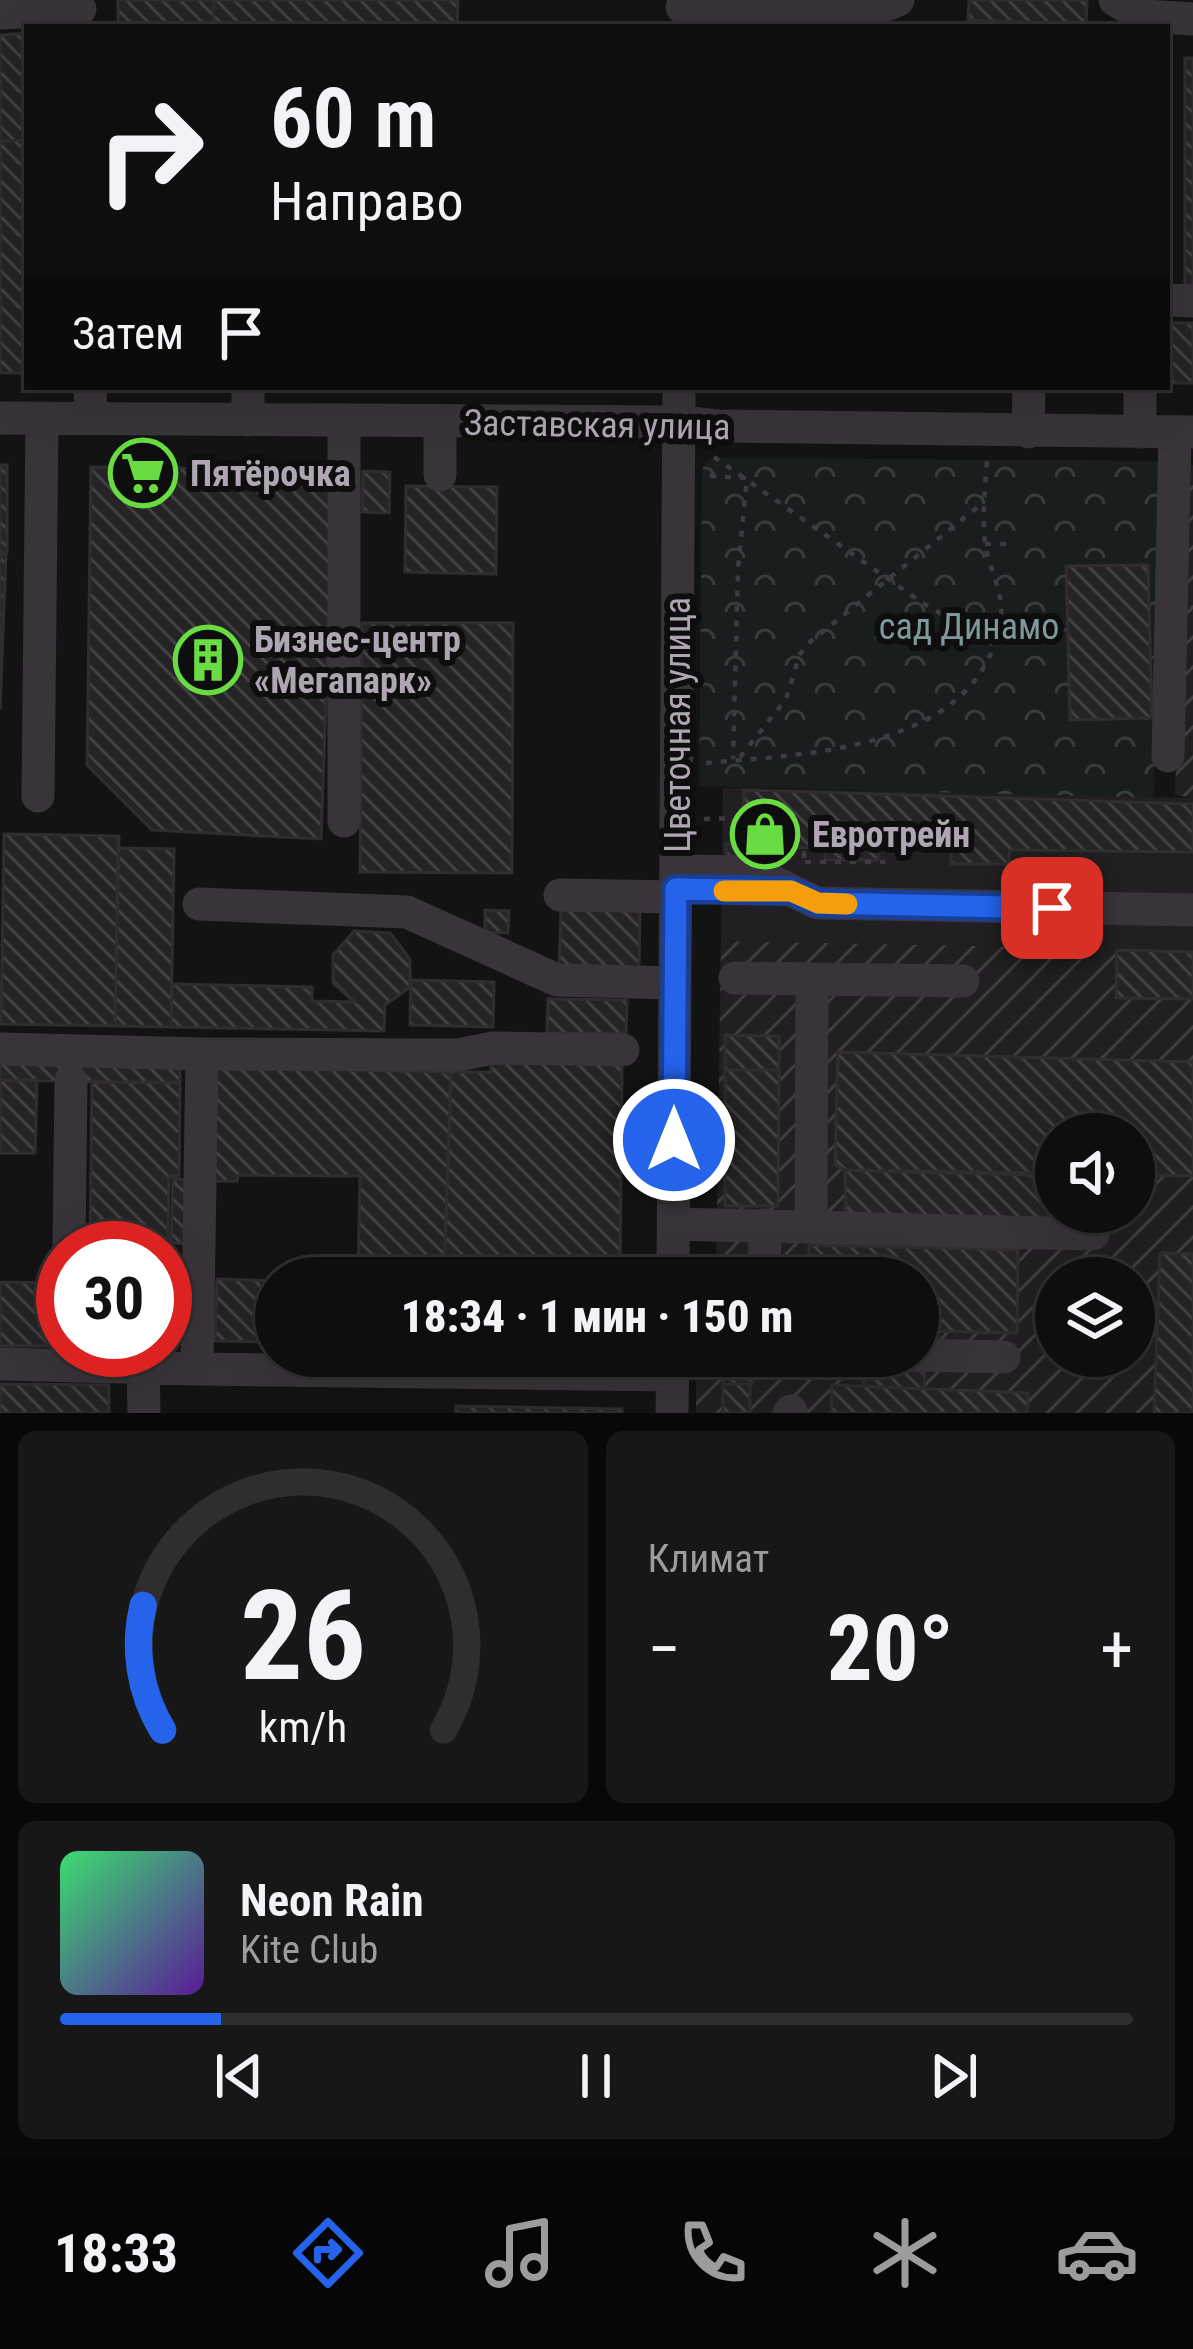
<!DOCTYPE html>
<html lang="ru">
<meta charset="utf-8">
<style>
body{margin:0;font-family:"Roboto Condensed",sans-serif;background:#181718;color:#f1f3f6;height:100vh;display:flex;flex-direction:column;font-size:45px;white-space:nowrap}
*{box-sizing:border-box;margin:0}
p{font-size:39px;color:#9b9c9e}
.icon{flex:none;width:66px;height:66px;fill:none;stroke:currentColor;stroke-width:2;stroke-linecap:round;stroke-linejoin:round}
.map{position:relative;height:1413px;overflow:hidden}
.drawer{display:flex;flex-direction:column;gap:18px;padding:18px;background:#080808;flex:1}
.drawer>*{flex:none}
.top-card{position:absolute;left:24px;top:24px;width:1146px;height:366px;border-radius:0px;box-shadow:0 12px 48px #0002,0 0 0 3px #2f2e2f;background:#0f0e0f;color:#f1f3f6;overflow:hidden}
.fabs{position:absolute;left:1035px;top:1113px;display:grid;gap:24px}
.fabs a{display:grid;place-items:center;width:120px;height:120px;border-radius:50%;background:#0f0e0f;box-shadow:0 12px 48px #0002,0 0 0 3px #2f2e2f;font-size:60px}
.speed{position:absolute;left:36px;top:1221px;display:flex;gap:24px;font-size:60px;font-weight:700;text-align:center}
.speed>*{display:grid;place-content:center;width:156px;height:156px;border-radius:50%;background:#0f0e0f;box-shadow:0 12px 48px #0002,0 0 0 3px #2f2e2f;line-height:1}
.speed .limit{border:18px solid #d22;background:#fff;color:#111}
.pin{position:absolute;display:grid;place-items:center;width:102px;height:102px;color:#fff;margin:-51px;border-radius:24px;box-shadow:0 6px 18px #0006}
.me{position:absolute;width:132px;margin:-66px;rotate:0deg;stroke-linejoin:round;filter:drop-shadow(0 0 9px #0008)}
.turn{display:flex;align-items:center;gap:42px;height:252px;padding:0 48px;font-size:54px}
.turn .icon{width:156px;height:156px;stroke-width:2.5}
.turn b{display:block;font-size:84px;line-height:102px}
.then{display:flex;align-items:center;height:114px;padding:0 48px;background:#0003;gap:24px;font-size:45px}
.big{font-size:90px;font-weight:800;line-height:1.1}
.drawer .card{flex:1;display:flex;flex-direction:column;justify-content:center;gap:18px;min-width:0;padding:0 42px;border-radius:18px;background:#181718}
.drawer .dial{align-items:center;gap:0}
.dial svg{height:312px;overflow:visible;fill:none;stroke:#2f2e2f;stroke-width:7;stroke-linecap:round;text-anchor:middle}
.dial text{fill:#f1f3f6;stroke:none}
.song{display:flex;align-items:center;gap:36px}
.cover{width:144px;height:144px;border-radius:18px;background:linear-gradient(135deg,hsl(140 70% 55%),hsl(270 70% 35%))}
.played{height:12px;border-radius:6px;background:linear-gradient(90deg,#2563eb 15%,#2f2e2f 15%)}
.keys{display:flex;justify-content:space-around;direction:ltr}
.heat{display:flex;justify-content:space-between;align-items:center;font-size:66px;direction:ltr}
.drawer .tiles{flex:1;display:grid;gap:18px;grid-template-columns:1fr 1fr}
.card:last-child{grid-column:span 2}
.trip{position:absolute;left:255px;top:1257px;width:684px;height:120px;border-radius:60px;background:#0f0e0f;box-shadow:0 12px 48px #0002,0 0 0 3px #2f2e2f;font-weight:800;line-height:120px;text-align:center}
.dock{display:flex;height:192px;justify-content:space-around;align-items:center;background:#060606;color:#9b9c9e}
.dock .icon{width:84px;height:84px}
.dock .current{color:#2563eb}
.dock b{font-size:54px;color:#f1f3f6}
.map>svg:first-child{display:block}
</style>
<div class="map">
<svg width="1193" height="1413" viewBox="0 0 1193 1413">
<defs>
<pattern id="industrial-furrows" width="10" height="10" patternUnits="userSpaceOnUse" patternTransform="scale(3)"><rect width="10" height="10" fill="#211f21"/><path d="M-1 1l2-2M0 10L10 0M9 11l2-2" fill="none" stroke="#3f3d3f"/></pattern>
<pattern id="forest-crowns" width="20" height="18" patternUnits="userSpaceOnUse" patternTransform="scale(3)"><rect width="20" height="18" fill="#191d1e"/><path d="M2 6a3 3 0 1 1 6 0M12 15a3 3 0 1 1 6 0" fill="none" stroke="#383b3c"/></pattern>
<pattern id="building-back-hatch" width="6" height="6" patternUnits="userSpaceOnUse" patternTransform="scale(3)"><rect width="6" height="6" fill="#252325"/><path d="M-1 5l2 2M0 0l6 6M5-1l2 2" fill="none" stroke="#424042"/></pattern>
</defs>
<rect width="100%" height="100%" fill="#141314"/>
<path fill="#211f21" d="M723,788L1193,798V950L721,941Z"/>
<path fill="url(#industrial-furrows)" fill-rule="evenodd" d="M1185,465H1193V798L1175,795Z
M721,941L1193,950V1413H696V1356H918V1278H716ZM1056,1134H1134V1212H1056ZM1056,1278H1134V1356H1056Z"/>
<path fill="url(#forest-crowns)" d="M713,458L1162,461L1154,798L699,786L702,475L704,463Z"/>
<path fill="url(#building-back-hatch)" stroke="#302d30" stroke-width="3" d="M118,0H214L213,27H118Z
M214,0H458L457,27H213Z
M969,0H1087L1086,25L968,20Z
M27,33V140L0,141V35Z
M1185,58H1193V285H1185Z
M27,140V373H0V141Z
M1170,323H1193V383H1169Z
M0,465H7V552H0Z
M91,467L334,470L321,839L152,830L87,765Z
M363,471L390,472L389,513L362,512Z
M406,486L497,487L496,574L405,572Z
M0,554H6L0,710Z
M1148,565L1152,718L1070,720L1066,566Z
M362,623H513L512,873L360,872Z
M744,790L1193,804V852L1009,850V864H951V849L878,848V860H825V848L743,846Z
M4,834L119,836L115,1026L1,1024Z
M726,844L780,847V858L726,857Z
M118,848L174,849L171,1027L115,1026Z
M561,909L640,910L639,970L559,968Z
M485,910L509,911L508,933L485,932Z
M354,931L390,933L410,959V987L385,1005L384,1031L171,1027L172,984L312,987V1001L354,1002L333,983V955Z
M1117,950L1193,952V999L1116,998Z
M411,980L494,982L493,1027L410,1025Z
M548,999L627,1000L626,1034L547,1033Z
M725,1035L779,1036V1070H725Z
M838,1052L1193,1062V1176L1134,1175V1134H1056V1173L845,1170L835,1165Z
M491,1059L622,1062L620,1278H444L451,1072H491Z
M0,1063L180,1067V1083L0,1080Z
M212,1067L451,1072L444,1278H358L360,1176L238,1175L237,1181H210Z
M725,1070H779L778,1206H725Z
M0,1080H37L35,1153H0Z
M92,1082L180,1083L179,1176H169L166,1351L132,1350H165V1248H90Z
M845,1170L1056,1176V1212H1095L1094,1221L846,1217Z
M173,1179L195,1180L193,1244L171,1243Z
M809,1245L1018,1250L1017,1333L918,1331V1278H793L808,1276Z
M1160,1253L1193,1254V1413H1154Z
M217,1279L276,1281V1342L215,1341Z
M0,1282L51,1283L50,1346H0Z
M723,1356H752V1384H723Z
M864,1369L925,1371L924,1389L864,1386Z
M0,1384L109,1385V1413H0Z
M723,1384H750V1413H723Z
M832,1385L1028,1393L1027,1413H831Z
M456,1406L622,1409V1413H456Z"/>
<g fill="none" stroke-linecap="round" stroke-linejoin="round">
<path stroke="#3e3a3f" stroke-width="4.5" stroke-dasharray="6 9" stroke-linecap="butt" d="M714,457L921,602L993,644
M710,476L747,478L738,568L733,759
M985,544H1008
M740,757L786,699L800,654L810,642L984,502
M706,763C809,754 985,750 1001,615C1003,591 988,566 985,543C982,515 985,488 987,460
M704,819L743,818
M788,853H804V862
M805,862H885
M752,1363H758L762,1356
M704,1364L723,1363"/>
<path stroke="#383439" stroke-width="33" d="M1115,0L1144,16L1193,19
M682,7C741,9 848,25 898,0
M0,13L80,9
M1167,300L1193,301
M90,387L91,419
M0,418L679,422L719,426L1193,432
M248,420V387
M344,420V821
M440,421V475
M1028,432L1029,387
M1140,432V387
M1168,756L1175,432
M38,796L42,419
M676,871L754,872L817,903L1193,910
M560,895L676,897
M199,904L407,912L557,980L675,983
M735,978L963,981
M0,1049L202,1054L197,1369L0,1364
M202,1054L458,1055L493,1048L623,1050
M674,1224L1093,1234
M811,1227L812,979
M69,1248L71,1081
M673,1278L679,387
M764,1278L765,1225
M918,1355L1004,1357
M143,1367L144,1413
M197,1369L672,1375
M672,1413L673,1356
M789,1413L791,1411"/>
</g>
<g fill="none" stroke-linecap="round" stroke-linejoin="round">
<defs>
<path id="route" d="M674,1140L676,889L791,891L818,903L1052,908"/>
</defs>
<use href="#route" stroke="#184099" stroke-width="30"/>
<use href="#route" stroke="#2563eb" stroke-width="21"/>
<path stroke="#f59e0b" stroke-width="21" d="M724,891H791L818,903L847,904"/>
</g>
<defs>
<symbol id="supermarket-ring" viewBox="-11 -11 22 22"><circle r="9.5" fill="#0f0e0f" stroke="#69dc42" stroke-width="1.5"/><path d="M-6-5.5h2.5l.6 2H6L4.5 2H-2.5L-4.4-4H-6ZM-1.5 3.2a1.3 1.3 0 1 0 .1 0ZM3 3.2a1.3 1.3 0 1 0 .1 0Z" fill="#69dc42"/></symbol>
<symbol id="building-ring" viewBox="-11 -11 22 22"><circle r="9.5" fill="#0f0e0f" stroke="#69dc42" stroke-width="1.5"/><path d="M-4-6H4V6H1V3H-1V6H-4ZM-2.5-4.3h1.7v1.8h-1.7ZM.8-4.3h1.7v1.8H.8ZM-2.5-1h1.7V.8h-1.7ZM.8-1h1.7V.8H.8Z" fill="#69dc42"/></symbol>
<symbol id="shop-ring" viewBox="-11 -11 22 22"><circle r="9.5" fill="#0f0e0f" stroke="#69dc42" stroke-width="1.5"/><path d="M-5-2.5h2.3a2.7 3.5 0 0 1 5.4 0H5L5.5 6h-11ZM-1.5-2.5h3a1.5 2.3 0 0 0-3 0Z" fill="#69dc42"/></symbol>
</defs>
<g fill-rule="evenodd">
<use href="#supermarket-ring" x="105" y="435" width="76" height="76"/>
<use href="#building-ring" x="170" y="622" width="76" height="76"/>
<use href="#shop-ring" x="727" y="796" width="76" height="76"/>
</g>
<g text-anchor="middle" stroke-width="12" stroke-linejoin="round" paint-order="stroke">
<g font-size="36" fill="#b0a6b3" stroke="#0f0e0f">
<text transform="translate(597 424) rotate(1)" y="13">Заставская улица</text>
<text transform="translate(677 725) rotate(-90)" y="13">Цветочная улица</text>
</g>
<g font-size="36" font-weight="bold" fill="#b0a6b3" stroke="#0f0e0f" text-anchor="start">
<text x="190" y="486">Пятёрочка</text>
<text x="254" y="652">Бизнес-центр<tspan x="254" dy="41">«Мегапарк»</tspan></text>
<text x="812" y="847">Евротрейн</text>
</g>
<g font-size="36" fill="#7f989c" stroke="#0f0e0f">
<text x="969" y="639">сад Динамо</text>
</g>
</g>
</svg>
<div class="fabs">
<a><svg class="icon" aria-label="sound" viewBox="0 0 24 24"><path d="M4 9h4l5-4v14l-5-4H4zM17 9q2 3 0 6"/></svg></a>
<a><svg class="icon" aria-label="layers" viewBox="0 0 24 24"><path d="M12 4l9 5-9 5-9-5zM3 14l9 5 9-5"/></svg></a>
</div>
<div class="speed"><div class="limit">30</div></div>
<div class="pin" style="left:1052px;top:908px;background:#d93025"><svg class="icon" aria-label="arrive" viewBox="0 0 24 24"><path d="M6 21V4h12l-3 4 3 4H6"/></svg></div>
<svg class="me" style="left:674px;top:1140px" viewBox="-20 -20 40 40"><circle r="17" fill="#2563eb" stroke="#fff" stroke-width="3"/><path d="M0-11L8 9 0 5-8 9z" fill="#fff"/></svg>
<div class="trip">18:34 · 1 мин · 150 m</div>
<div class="top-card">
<div class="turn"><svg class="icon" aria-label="right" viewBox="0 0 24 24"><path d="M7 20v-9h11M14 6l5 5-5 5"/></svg><div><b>60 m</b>Направо</div></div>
<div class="then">Затем<svg class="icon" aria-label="arrive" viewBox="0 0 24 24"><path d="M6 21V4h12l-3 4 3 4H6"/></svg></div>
</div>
</div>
<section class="drawer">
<div class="tiles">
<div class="card dial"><svg viewBox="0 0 100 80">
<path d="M14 69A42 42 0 1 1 86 69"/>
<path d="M14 69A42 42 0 0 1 9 37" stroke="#2563eb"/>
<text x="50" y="56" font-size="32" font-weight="700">26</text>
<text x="50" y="72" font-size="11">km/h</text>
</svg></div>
<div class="card"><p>Климат</p>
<div class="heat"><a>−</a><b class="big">20°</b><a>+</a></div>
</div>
<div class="card">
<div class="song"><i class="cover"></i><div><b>Neon Rain</b><p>Kite Club</p></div></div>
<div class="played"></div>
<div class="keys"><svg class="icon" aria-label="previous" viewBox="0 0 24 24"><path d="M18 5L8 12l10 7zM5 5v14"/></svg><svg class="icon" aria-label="pause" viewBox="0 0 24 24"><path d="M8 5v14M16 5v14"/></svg><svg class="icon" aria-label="next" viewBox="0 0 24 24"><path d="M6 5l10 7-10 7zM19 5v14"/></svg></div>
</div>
</div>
</section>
<nav class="dock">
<b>18:33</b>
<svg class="icon current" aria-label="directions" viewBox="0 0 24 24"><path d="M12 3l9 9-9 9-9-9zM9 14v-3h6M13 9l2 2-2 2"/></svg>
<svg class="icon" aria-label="music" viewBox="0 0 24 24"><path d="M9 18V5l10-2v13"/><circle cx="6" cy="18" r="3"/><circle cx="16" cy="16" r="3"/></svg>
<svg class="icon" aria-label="phone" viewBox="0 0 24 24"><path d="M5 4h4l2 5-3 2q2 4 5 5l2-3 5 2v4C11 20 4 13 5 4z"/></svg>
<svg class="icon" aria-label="climate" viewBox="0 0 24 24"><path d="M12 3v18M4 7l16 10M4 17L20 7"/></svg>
<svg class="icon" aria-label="car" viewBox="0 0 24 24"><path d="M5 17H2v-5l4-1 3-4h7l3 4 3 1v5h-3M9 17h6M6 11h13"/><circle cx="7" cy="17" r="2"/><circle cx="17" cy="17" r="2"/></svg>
</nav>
